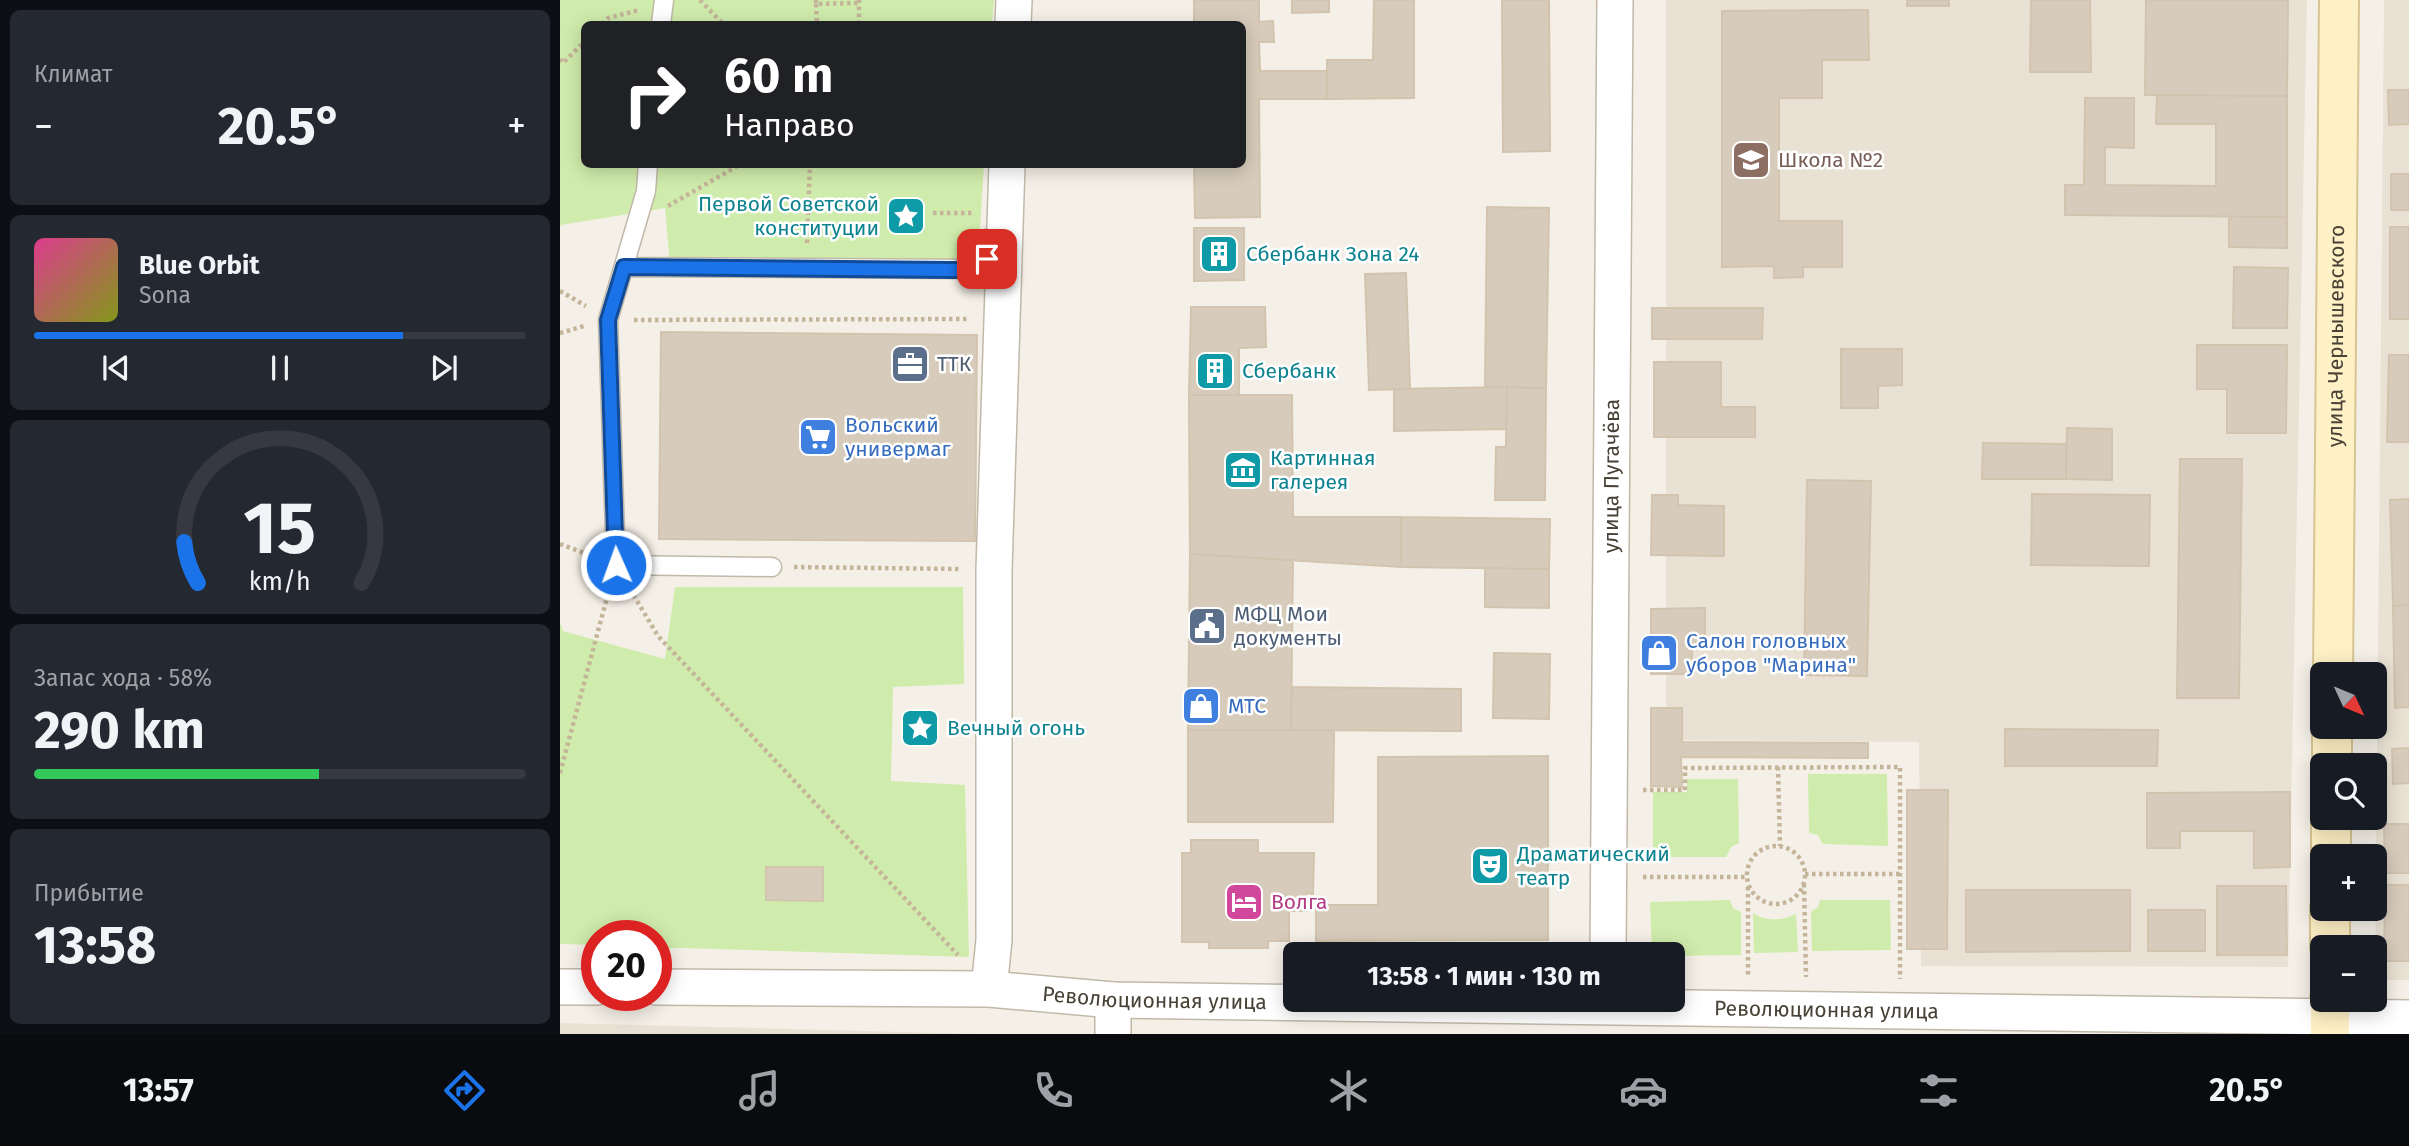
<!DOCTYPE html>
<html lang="ru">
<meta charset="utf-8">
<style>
body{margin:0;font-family:"Fira Sans",sans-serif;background:#242831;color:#f1f3f6;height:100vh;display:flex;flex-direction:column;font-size:26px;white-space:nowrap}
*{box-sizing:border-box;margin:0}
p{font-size:23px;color:#9ea1a6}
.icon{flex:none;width:38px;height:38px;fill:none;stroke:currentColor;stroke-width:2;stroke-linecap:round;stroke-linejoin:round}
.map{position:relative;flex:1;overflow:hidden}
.sheet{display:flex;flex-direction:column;gap:10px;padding:10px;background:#0d0f14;width:560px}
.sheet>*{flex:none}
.guide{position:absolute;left:21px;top:21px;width:665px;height:147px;border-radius:10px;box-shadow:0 4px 18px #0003;background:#202124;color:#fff;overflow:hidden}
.needle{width:46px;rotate:134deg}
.buttons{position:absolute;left:1750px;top:662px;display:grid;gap:14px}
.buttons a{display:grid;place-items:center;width:77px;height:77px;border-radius:10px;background:#171b24;box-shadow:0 4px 18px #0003;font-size:35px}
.speed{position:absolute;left:21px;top:920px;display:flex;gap:14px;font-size:35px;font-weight:700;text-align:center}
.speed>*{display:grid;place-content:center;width:91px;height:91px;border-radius:50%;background:#171b24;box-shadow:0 4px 18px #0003;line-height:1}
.speed .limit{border:10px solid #d22;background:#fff;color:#111}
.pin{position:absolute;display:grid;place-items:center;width:60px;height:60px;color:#fff;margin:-30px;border-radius:14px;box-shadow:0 4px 10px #0006}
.me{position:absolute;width:77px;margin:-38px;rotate:358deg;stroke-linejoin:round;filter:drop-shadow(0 0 5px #0008)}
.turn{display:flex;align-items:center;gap:24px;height:147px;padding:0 28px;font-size:32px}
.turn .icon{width:91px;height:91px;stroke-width:2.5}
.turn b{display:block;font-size:49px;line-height:60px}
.big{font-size:52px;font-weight:700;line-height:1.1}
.sheet .tile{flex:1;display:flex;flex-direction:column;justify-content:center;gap:10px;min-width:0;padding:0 24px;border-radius:10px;background:#242831}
.sheet .dial{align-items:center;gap:0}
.dial svg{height:182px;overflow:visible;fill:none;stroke:#363941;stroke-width:7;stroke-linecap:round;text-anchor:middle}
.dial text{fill:#f1f3f6;stroke:none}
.song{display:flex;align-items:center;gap:21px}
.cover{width:84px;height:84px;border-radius:10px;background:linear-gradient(135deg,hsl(330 70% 55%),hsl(70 70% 35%))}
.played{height:7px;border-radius:4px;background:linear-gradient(90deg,#1a73e8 75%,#363941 75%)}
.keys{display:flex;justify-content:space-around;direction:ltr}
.heat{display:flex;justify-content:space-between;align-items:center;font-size:38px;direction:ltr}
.charge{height:10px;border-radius:5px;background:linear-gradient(90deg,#34c759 58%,#363941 0)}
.trip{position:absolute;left:723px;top:942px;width:402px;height:70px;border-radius:10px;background:#171b24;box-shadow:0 4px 18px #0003;font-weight:700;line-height:70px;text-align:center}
.menu{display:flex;height:112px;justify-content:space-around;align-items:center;background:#090b0e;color:#9ea1a6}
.menu .icon{width:49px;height:49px}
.menu .current{color:#1a73e8}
.menu b{font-size:32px;color:#f1f3f6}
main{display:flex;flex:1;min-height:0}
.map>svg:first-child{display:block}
</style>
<main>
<section class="sheet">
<div class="tile"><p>Климат</p>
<div class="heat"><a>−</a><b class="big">20.5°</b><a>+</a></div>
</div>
<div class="tile">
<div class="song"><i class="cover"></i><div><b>Blue Orbit</b><p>Sona</p></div></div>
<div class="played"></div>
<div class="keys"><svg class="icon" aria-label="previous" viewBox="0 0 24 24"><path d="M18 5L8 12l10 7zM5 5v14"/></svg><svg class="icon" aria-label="pause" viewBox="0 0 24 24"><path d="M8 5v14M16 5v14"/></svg><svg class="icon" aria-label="next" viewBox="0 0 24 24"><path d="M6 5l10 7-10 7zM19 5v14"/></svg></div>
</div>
<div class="tile dial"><svg viewBox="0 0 100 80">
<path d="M14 69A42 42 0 1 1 86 69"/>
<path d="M14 69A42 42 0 0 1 8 51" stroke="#1a73e8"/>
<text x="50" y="56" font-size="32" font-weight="700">15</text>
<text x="50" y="72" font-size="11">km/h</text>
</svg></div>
<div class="tile"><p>Запас хода · 58%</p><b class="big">290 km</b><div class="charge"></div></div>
<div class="tile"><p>Прибытие</p><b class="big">13:58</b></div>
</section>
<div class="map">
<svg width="1849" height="1034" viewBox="0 0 1849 1034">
<rect width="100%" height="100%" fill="#f5f0e7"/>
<path fill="#e9e2d4" d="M1106,0H1747L1728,967L1361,966L1359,742L1106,740Z
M1824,0H1849V980H1815Z
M0,1023L419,1034H0Z"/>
<path fill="#d0ecac" d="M0,0H434L432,24H24V164L424,165L418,260L110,264L105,208L1,225L0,227Z
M115,587H403L404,684L333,687L331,781L405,785L409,957L121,948L96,949V936H37V945L0,944V622L3,631L105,659Z
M1248,774H1327L1328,846L1263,844L1258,835L1249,833Z
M1127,779H1178L1179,843L1171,847L1166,857H1093V792H1127Z
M1170,900L1173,908L1181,912V955L1113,956V954H1092L1090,902Z
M1260,900H1330L1331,950L1252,951L1251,912L1258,907Z
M1193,913C1208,922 1221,921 1236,914L1238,952L1194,953Z"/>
<path fill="#d7ccbb" stroke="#d2c4ae" stroke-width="2" d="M634,0H699V22L713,21L714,42H699L700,71H767V99H699L700,217L635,218L634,164H682V24H634Z
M732,0H769V12L732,13Z
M814,0H854V98L767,99V60H813Z
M942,0H989L990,151L943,152Z
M1347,0H1389V6H1347Z
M1471,0H1530L1531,72H1470Z
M1586,0H1728L1727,96L1585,95Z
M1308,10L1309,60H1262V98H1219V221H1282V267H1243V277L1214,278V266L1162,267V11Z
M1828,90H1849V124L1829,125Z
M1597,95L1727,96V217L1505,215V185H1524L1525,98H1574V148L1545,147V185L1656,186V124H1596Z
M1831,174H1849V210H1831Z
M927,207L989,208L986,388L925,387Z
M1669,217H1727V248L1669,247Z
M1830,227H1849V319H1830Z
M634,228H684V280L634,281Z
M1674,267L1728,268L1727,328H1673Z
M846,273L850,389L809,390L805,274Z
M631,307H705L706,347L679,348V395H629Z
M1092,308H1203L1202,339H1092Z
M101,332L417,335L415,541L99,539Z
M1637,345H1727L1726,433H1667V389H1637Z
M1281,349H1342V385L1318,386V408H1281Z
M1829,355H1849V442H1827Z
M1094,362H1161V407H1195V437H1094Z
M947,387L986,388L985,500H935L936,447H946Z
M947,387L946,429L834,431V389Z
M629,395H732L733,517H841V567L630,554Z
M1507,428L1552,429V480L1506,479Z
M1423,443L1506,444V479H1422Z
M1620,459H1682L1679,698H1617Z
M1247,480L1311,481L1307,676L1244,675Z
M1472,494L1590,495L1589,566L1471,565Z
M1092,495H1118V505L1164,506V556L1091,555Z
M1849,499V605L1833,606L1830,500Z
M841,517L990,519L989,569L841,567Z
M630,554L733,560L731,730H628Z
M925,568L989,569V608L925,607Z
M1849,605V707L1835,708L1833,606Z
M1145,608V646H1132V674H1091V609Z
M934,653L990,654L989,719L933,718Z
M732,687L901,689V731L731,730Z
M1091,708H1122V742L1308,743V758L1121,757L1122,787L1091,786Z
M1445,729L1598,730L1597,766H1445Z
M628,730H774L773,822H628Z
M1849,748V783L1833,784L1832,749Z
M988,756V940L756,941V905H818V757Z
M1347,790H1388L1387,949H1347Z
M1730,792V867L1694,868V831H1620V848H1587V793Z
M1824,824H1849V873H1825Z
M631,840H698V853H754L753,894L746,893V911H729V941H708V948H649V942H622V853H631Z
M206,867H263V901L206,900Z
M1825,885H1849V961H1824Z
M1657,886H1726L1727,955H1657Z
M1406,890H1570V951L1406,952Z
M1588,910H1645V951H1588Z"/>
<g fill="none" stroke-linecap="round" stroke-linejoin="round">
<defs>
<path id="lane" d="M101,24L104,0
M88,164L86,191L48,320L56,565L212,567
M64,267L416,269L427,259L429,238"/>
<g id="street">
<path d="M453,24L454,0"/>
<path id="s1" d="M1048,954L1055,0"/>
<path d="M0,987H37"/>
<path id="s2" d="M96,987L429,989L553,1000L1849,1018"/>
<path d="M429,989L434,940V570L447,164"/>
<path d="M553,1034V1000"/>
</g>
<g id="secondary">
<path id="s3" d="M1773,674L1779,0"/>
<path d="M1772,765V726"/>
<path d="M1771,856V817"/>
<path d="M1770,947V908"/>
<path d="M1770,999V1034"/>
</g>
</defs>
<use href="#lane" stroke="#c1b8a8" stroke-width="21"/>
<use href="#street" stroke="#c1b8a8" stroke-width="38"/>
<use href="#secondary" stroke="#d8c593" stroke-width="42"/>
<path stroke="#c4b499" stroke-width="4.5" stroke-dasharray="3.5 3.5" stroke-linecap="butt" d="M140,0L163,24
M256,0V4L299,3
M256,4L257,24
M42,24L48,18L79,10
M299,24V0
M0,59L3,63L24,42
M108,206L181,164
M373,213H414
M247,243L250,164
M0,291L26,306
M74,320L408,319
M0,333L24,326
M0,544L32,556
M234,567L400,569
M70,589L98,636L398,955
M1218,767L1220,846
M0,773L49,590
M1083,790H1125V768L1340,767V979
M1187 875a29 29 0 1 1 58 0a29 29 0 1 1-58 0Z
M1245,874H1340
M1083,877H1187
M1244,884L1246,977
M1188,887V976"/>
<use href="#lane" stroke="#fff" stroke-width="18"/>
<use href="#street" stroke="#fff" stroke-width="35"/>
<use href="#secondary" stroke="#fff1c6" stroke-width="38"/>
</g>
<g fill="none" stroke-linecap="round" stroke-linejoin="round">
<defs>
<path id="route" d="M56,565L48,320L64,267L393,270L416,269L427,259"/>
</defs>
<use href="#route" stroke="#114b97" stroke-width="18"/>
<use href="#route" stroke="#1a73e8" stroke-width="12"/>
</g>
<defs>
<symbol id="school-square" viewBox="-11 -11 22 22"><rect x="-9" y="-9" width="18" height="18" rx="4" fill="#8d6e63" stroke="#fff"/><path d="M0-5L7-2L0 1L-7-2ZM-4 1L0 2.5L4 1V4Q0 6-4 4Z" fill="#fff"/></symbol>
<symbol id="sight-square" viewBox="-11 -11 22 22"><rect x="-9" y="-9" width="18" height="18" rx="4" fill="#0f9aa8" stroke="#fff"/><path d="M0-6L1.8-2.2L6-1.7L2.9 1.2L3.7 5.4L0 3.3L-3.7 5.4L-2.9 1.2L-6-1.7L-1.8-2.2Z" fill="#fff"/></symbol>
<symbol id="building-square" viewBox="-11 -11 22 22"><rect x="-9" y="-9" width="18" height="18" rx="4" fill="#0f9aa8" stroke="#fff"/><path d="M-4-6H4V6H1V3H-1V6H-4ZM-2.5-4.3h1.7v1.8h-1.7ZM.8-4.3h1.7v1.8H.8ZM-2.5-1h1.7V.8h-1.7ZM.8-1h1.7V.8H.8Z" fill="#fff"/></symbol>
<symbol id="office-square" viewBox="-11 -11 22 22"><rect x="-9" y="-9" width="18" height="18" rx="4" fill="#5c6f8a" stroke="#fff"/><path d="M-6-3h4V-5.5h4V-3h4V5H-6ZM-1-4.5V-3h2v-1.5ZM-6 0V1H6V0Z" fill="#fff"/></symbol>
<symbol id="supermarket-square" viewBox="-11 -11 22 22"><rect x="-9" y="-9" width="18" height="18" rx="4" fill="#3f7fe0" stroke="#fff"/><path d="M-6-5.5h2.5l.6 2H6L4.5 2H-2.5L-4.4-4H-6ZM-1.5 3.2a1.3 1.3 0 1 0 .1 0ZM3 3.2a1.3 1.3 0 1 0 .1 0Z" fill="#fff"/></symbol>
<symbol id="museum-square" viewBox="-11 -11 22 22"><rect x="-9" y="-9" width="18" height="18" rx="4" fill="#0f9aa8" stroke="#fff"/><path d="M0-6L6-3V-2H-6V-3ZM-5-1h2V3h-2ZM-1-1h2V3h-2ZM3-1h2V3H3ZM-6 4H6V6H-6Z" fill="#fff"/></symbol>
<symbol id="civic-square" viewBox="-11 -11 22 22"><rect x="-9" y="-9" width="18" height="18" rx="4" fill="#5c6f8a" stroke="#fff"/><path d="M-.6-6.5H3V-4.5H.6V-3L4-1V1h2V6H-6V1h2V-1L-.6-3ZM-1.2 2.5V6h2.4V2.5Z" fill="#fff"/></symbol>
<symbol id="shop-square" viewBox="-11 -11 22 22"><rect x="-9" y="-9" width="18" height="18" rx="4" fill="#3f7fe0" stroke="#fff"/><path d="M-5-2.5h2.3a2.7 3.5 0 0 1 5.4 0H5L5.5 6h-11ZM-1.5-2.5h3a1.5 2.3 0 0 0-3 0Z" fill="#fff"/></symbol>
<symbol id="theatre-square" viewBox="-11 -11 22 22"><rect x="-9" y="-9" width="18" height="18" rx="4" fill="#0f9aa8" stroke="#fff"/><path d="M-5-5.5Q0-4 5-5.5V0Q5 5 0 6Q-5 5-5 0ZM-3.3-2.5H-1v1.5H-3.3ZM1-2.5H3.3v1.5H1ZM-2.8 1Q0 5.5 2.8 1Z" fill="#fff"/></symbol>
<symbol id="hotel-square" viewBox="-11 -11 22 22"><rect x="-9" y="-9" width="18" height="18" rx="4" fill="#d1479c" stroke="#fff"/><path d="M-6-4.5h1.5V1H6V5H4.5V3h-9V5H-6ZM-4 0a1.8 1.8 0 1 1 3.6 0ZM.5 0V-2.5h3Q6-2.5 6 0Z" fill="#fff"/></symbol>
</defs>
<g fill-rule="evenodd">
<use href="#school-square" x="1169" y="138" width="44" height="44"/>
<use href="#sight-square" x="324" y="194" width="44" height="44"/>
<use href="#building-square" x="637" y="232" width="44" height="44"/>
<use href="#office-square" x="328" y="342" width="44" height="44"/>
<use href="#building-square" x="633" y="349" width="44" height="44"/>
<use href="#supermarket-square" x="236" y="415" width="44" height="44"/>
<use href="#museum-square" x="661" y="448" width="44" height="44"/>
<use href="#civic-square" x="625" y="604" width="44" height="44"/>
<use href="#shop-square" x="1077" y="631" width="44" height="44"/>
<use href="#shop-square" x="619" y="684" width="44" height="44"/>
<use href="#sight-square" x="338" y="706" width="44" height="44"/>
<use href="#theatre-square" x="908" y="844" width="44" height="44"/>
<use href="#hotel-square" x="662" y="880" width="44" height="44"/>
</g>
<g text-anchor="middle" stroke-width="5" stroke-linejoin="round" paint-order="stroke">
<g font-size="21" fill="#785e54" stroke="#fff" text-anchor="start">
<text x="1218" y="167">Школа №2</text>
</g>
<g font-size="21" fill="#0d838f" stroke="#fff" text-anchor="start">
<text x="319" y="211" text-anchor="end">Первой Советской<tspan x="319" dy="24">конституции</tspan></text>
<text x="686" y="261">Сбербанк Зона 24</text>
<text x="682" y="378">Сбербанк</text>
<text x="710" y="465">Картинная<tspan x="710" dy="24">галерея</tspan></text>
<text x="387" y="735">Вечный огонь</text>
<text x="957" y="861">Драматический<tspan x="957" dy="24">театр</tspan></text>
</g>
<g font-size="21" fill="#484135" stroke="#fff">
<text dy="7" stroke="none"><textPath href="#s3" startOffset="338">улица Чернышевского</textPath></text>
<text dy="7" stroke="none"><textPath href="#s1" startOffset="478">улица Пугачёва</textPath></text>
<text dy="7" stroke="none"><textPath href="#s2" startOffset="499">Революционная улица</textPath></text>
<text dy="7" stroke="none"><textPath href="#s2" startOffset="1171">Революционная улица</textPath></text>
</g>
<g font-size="21" fill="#4e5e75" stroke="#fff" text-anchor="start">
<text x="377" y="371">ТТК</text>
<text x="674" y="621">МФЦ Мои<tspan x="674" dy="24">документы</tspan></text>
</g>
<g font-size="21" fill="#366cbe" stroke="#fff" text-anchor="start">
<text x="285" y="432">Вольский<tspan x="285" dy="24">универмаг</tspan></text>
<text x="1126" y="648">Салон головных<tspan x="1126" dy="24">уборов "Марина"</tspan></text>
<text x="668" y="713">МТС</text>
</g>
<g font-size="21" fill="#b23c85" stroke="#fff" text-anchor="start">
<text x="711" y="909">Волга</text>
</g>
</g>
</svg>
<div class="buttons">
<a><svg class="needle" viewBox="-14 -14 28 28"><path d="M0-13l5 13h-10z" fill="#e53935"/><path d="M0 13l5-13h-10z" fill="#9ea1a6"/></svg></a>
<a><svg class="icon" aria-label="search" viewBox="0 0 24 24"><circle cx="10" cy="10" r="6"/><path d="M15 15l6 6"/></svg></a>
<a>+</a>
<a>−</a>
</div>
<div class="speed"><div class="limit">20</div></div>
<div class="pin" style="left:427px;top:259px;background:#d93025"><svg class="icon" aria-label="arrive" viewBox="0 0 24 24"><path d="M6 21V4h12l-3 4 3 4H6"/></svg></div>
<svg class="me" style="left:56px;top:565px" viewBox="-20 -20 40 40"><circle r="17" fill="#1a73e8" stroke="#fff" stroke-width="3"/><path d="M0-11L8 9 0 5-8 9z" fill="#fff"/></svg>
<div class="trip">13:58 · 1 мин · 130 m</div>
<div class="guide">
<div class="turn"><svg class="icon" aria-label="right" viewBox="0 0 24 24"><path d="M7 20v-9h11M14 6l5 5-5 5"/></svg><div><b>60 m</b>Направо</div></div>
</div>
</div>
</main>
<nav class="menu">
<b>13:57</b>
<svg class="icon current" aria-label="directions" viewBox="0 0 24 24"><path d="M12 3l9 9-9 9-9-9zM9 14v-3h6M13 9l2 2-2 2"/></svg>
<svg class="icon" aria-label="music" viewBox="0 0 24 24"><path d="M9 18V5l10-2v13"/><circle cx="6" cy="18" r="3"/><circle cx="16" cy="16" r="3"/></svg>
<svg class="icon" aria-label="phone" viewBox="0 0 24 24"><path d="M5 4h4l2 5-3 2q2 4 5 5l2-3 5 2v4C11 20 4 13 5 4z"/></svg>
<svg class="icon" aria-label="climate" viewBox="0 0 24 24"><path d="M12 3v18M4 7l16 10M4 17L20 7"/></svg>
<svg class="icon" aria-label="car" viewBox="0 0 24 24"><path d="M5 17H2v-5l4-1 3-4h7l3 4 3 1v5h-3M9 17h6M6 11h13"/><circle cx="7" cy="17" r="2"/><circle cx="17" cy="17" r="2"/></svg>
<svg class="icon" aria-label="filters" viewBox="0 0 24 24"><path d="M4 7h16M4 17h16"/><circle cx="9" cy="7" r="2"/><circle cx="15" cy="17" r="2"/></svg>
<b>20.5°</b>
</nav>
